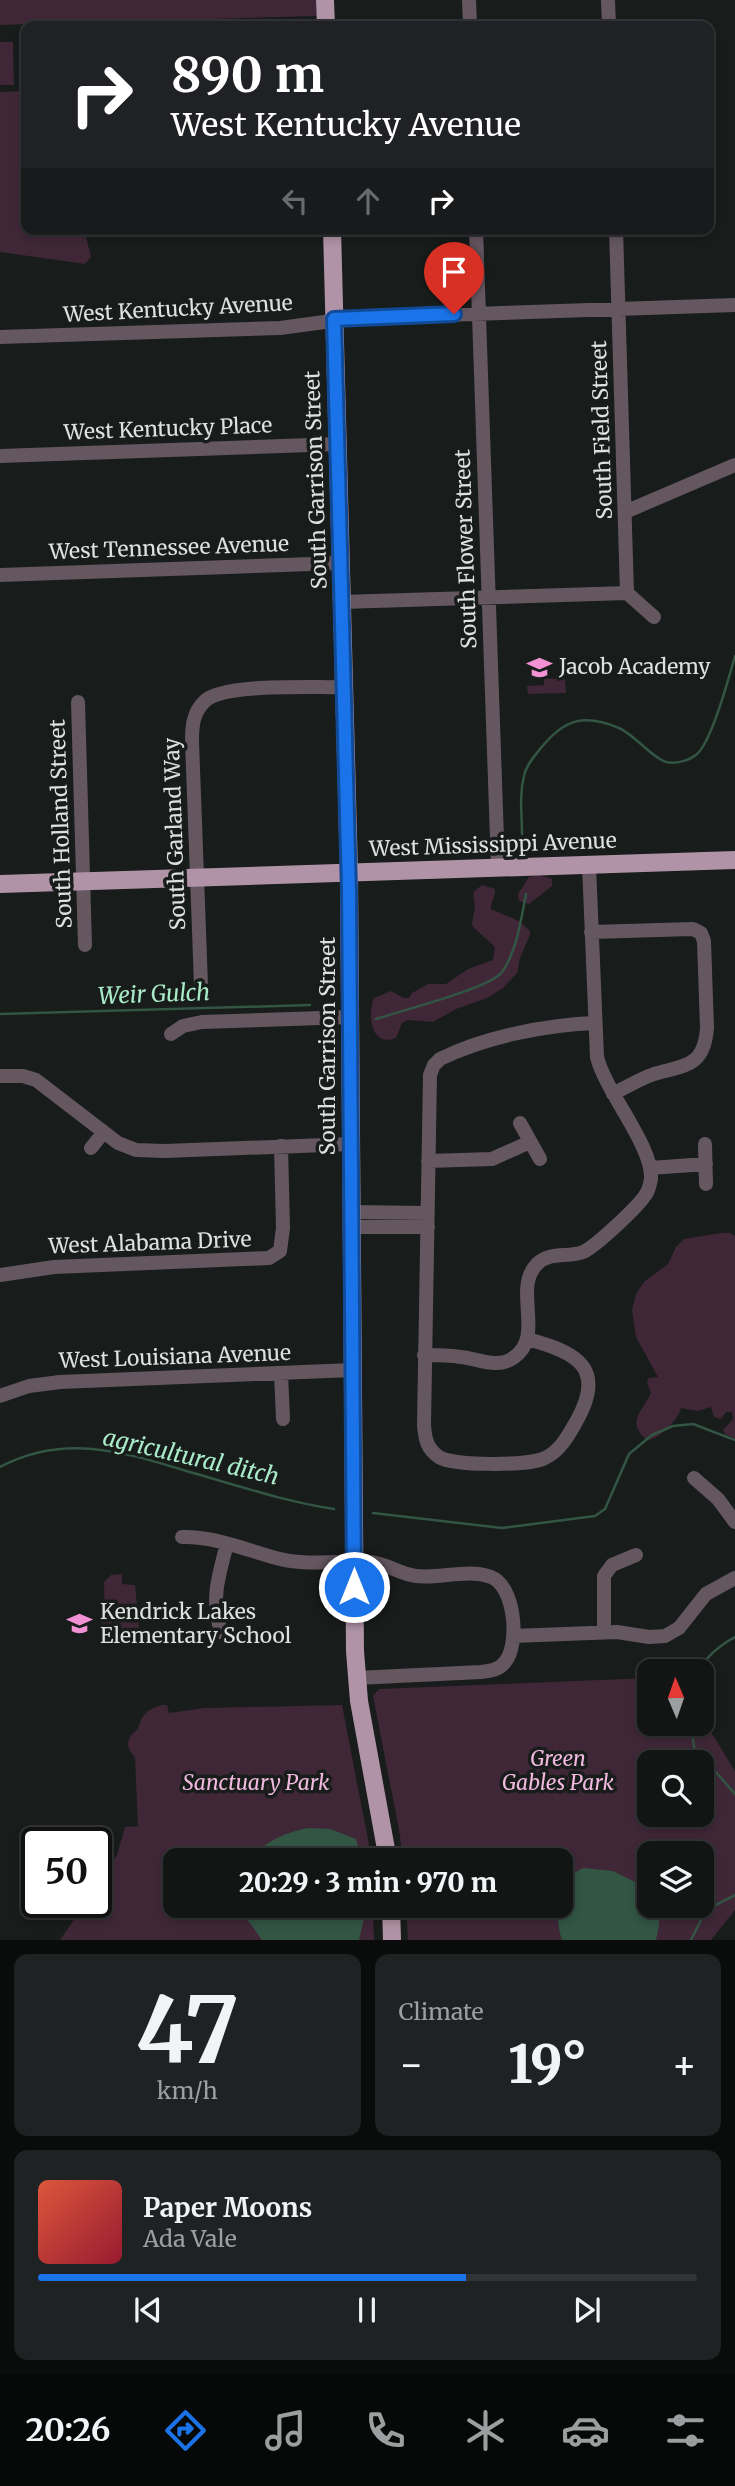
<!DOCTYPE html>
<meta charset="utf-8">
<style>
body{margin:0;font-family:Merriweather,serif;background:#1f2222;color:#f1f3f6;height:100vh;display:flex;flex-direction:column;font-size:26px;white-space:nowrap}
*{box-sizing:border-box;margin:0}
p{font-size:23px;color:#9c9fa0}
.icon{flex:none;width:38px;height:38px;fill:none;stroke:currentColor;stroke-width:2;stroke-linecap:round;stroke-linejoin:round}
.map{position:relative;height:1940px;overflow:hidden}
.panel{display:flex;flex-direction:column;gap:14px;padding:14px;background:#0a0c0b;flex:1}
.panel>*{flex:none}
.banner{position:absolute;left:21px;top:21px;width:693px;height:214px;border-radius:14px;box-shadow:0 4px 10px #0003,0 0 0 2px #313434;background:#202124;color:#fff;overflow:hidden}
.needle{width:46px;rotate:358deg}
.fabs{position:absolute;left:637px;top:1659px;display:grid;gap:14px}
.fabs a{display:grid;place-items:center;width:77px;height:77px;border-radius:14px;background:#121514;box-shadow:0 4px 10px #0003,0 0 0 2px #313434;font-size:35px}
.speed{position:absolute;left:21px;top:1827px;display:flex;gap:14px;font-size:35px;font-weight:700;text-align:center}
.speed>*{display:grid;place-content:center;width:91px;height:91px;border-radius:50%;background:#121514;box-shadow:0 4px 10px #0003,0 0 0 2px #313434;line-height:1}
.speed .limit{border:4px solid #111;border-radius:10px;background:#fff;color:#111}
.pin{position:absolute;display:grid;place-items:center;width:60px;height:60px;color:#fff;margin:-72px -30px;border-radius:50% 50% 50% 0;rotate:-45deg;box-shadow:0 0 7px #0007}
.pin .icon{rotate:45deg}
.me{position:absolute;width:77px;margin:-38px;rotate:0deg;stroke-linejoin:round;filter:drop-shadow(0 0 5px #0008)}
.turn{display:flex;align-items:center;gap:24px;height:147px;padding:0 35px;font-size:32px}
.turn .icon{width:91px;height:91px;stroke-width:2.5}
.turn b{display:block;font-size:49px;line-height:60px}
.lanes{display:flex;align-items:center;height:66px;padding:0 35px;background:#0003;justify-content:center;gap:35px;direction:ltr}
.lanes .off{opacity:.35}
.big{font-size:52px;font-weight:800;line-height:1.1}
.panel .tile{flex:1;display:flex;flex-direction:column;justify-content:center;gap:10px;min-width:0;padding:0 24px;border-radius:14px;background:#1f2222}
.panel .dial{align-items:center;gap:0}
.dial b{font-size:91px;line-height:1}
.song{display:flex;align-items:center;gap:21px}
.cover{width:84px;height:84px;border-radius:10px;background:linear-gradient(135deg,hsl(10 70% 55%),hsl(350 70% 35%))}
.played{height:7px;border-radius:4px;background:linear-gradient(90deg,#1a73e8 65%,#313434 65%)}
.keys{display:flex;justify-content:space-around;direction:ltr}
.heat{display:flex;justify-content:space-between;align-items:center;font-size:38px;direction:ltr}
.panel .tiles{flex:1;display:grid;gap:14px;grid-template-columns:1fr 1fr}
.tile:last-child{grid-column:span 2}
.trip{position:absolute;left:163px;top:1848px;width:410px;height:70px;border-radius:14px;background:#121514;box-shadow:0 4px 10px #0003,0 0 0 2px #313434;font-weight:800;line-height:70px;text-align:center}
.tab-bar{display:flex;height:112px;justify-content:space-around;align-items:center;background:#070808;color:#9c9fa0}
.tab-bar .icon{width:49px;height:49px}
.tab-bar .on{color:#1a73e8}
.tab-bar b{font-size:32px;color:#f1f3f6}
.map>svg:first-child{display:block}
</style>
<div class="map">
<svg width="735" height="1940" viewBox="0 0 735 1940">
<rect width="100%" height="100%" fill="#181c1a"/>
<path fill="#3f2737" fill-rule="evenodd" d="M0,0H316L317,16L0,25Z
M0,42H13L14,85H0Z
M26,91V229H84L91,257L85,264L0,252V92Z
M565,678L566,693L528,694L527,686L544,685V679Z
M539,875L552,879V886L529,904L519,901L518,894L529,877Z
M482,885L495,889C496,897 490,903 491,909L519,921L530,931V935L520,958L517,973L503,988L487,998L456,1009L433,1022L407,1020L402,1023L396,1038C371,1048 367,1015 374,998L391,991L404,998H409L412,993L428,984H446L468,969L493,960L495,947L473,927L472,923L475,907L473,892Z
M721,1233H730L735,1236V1439L725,1434L723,1430L733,1419L732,1412H726L721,1419L714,1417L711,1407L698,1411L681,1408C678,1420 659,1440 647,1440C625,1422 643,1411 651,1393L647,1382L649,1378L658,1377L636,1337L632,1310L636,1294L644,1282L668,1264L676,1247L684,1239Z
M122,1574V1584L135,1585L139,1627L134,1633L101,1635V1621L105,1620L104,1582L111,1575Z
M649,1678V1724H702V1694L711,1732L735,1771V1910L711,1940H408L406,1906H560V1860H402L400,1835L373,1696L379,1689ZM649,1762H702V1815H649ZM649,1853H702V1906H649Z
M162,1705H167L169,1713L204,1708L342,1705L372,1860H175V1906H373L374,1940H60L86,1902H96V1887L117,1855L125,1827L138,1826L135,1757C125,1748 126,1737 138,1729C142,1714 146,1710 162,1705Z"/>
<path fill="#325544" d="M308,1828L330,1829L356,1839L362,1860H250C263,1842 286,1832 308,1828Z
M584,1868L613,1871L649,1889V1906H659V1925L656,1940H562C554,1918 556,1877 584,1868Z
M244,1906H366V1909L359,1940H262L247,1919Z"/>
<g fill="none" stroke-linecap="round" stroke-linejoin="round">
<path stroke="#325544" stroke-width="2.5" d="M522,834C522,815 519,795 524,776C526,765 534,757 540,749C564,719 584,713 619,728C635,735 652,758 666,762C676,764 689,761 697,754C712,741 729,677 735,656
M0,1014L310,1005
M376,1019C400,1011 491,988 502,972C517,951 521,919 526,894
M0,1467C66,1432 127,1453 193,1473C239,1486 287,1502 334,1509
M373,1513L502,1528L595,1516L605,1509L629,1454L652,1435L673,1426L693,1424L735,1440
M699,1671C707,1655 720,1645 735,1637
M691,1724L694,1747L735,1794
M691,1940L706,1910L735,1895"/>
<path stroke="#655760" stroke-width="14" d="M469,0L470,26
M608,0L609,26
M476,229L498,868
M616,229L627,593L654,617
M0,337L280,328L354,318L735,305
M0,456L338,444
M625,512L735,465
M0,575L340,563
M342,602L627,593
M78,702L85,945
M591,932L693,929L701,933L704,941L707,1028C704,1068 684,1065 654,1074C640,1079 626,1087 613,1094
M201,985L192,741C192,726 193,712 205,701C224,683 314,688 344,687
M171,1034L183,1026L202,1022L350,1017
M0,1076H23L36,1080L118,1143L136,1150L165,1151L351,1144
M520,1123L540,1159
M705,1144L706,1184
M91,1148L103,1133
M428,1161L492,1159L530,1142
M650,1168L706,1164
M352,1212L428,1213
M352,1227H428
M0,1275L54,1267L269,1258L280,1251L283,1228L281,1146
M527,1339C577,1352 607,1368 576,1422C568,1436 560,1451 545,1458C530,1466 453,1466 439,1457C427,1449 425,1439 424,1425L430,1075L434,1065L440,1059C485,1037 545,1025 594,1023
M424,1355C436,1355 449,1355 461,1357C479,1359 497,1369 513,1358C546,1337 512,1289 537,1264C550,1251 568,1258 583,1252C595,1247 639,1206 646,1194C649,1190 650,1184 651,1179C653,1146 606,1093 597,1057L589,865
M281,1373L283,1419
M0,1396L29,1386L60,1382L353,1370
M694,1478L718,1499L735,1522
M182,1537C215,1536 248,1551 280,1559C310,1566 341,1560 371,1562C387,1564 400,1574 416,1576C440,1579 468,1568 491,1577C515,1586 520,1644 505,1662C499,1670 490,1671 481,1672L356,1678
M221,1632C211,1598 218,1578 227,1544
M604,1632V1576L612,1565L636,1555
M513,1636L617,1632L649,1637L665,1636L679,1628L706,1594L735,1578"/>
<path stroke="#b093a6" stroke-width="18" d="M325,0L326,26
M332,229L349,872L355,1651L359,1701L388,1860
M0,884L735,860
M391,1906L392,1940"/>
</g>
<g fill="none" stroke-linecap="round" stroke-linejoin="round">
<defs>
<path id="route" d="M354,1587L349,891L334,319L454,314"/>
</defs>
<use href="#route" stroke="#114b97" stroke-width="18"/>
<use href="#route" stroke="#1a73e8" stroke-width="12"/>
</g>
<defs>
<symbol id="school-bare" viewBox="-9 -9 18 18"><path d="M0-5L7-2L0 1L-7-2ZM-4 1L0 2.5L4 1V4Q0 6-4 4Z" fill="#f391d5" stroke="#181c1a" stroke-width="2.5" paint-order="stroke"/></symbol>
</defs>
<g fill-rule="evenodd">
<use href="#school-bare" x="522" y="650" width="35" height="35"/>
<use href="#school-bare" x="62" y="1606" width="35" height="35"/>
</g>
<g text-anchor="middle" stroke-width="7" stroke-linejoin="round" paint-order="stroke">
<g font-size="21" fill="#dee1df" stroke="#181c1a">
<text transform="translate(178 309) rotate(-3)" y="7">West Kentucky Avenue</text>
<text transform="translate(168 429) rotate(-2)" y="7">West Kentucky Place</text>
<text transform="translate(602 430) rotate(-92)" y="7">South Field Street</text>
<text transform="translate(316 480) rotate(-92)" y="7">South Garrison Street</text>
<text transform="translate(169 548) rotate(-2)" y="7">West Tennessee Avenue</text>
<text transform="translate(466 549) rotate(-92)" y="7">South Flower Street</text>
<text transform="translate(61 824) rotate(-92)" y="7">South Holland Street</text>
<text transform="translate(175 834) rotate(-92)" y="7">South Garland Way</text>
<text transform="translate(493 845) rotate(-2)" y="7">West Mississippi Avenue</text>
<text transform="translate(328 1046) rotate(-90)" y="7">South Garrison Street</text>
<text transform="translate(150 1243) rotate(-2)" y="7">West Alabama Drive</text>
<text transform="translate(175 1357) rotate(-2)" y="7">West Louisiana Avenue</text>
</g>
<g font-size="21" fill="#dee1df" stroke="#181c1a" text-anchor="start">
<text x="559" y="674">Jacob Academy</text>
<text x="100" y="1619">Kendrick Lakes<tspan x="100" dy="24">Elementary School</tspan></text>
</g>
<g font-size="21" font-style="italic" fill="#f2badf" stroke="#181c1a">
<text x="558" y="1766">Green<tspan x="558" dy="24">Gables Park</tspan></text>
<text x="256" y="1790">Sanctuary Park</text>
</g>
<g font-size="23" font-style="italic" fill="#a9eac8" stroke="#181c1a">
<text transform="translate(154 994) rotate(-2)" y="8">Weir Gulch</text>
<text transform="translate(191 1457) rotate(13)" y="8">agricultural ditch</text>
</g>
</g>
</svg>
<div class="fabs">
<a><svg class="needle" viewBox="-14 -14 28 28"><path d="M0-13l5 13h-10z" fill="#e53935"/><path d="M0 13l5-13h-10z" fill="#9c9fa0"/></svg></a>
<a><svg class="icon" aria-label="search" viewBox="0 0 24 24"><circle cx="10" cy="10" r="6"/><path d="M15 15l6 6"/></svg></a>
<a><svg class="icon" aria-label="layers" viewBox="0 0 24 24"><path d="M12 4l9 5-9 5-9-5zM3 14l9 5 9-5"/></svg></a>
</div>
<div class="speed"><div class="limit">50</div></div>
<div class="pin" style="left:454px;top:314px;background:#d93025"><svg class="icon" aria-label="arrive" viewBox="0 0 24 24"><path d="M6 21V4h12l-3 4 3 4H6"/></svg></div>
<svg class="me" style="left:354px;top:1587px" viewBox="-20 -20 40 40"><circle r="17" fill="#1a73e8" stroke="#fff" stroke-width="3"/><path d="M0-11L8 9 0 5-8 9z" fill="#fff"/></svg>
<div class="trip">20:29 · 3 min · 970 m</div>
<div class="banner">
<div class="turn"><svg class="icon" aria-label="right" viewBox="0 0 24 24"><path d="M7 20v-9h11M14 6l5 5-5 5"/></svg><div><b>890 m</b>West Kentucky Avenue</div></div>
<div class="lanes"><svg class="icon off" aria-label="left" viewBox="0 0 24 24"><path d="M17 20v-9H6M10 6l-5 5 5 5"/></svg><svg class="icon off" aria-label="ahead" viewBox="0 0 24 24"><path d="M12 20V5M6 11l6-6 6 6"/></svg><svg class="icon" aria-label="right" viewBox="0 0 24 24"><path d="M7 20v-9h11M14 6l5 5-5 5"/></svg></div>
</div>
</div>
<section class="panel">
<div class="tiles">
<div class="tile dial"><b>47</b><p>km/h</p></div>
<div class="tile"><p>Climate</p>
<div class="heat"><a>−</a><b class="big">19°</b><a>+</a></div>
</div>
<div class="tile">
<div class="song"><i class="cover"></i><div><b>Paper Moons</b><p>Ada Vale</p></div></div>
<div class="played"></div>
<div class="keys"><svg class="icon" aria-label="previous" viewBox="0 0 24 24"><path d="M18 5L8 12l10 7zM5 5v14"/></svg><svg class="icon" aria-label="pause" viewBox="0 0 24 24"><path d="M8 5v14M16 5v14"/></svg><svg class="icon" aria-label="next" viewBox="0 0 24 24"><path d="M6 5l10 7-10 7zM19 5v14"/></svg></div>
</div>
</div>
</section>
<nav class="tab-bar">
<b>20:26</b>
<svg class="icon on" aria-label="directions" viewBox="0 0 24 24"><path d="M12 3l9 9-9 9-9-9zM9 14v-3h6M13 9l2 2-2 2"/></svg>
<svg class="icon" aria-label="music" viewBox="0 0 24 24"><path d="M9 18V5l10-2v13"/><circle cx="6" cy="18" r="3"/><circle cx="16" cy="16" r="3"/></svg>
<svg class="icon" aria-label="phone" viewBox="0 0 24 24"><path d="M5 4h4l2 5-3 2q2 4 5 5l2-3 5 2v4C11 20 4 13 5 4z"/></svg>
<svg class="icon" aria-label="climate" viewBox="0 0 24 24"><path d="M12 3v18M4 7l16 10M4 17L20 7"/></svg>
<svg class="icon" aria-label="car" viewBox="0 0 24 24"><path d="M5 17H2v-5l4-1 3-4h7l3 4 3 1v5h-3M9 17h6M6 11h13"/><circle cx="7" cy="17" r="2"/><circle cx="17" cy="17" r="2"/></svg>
<svg class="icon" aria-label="filters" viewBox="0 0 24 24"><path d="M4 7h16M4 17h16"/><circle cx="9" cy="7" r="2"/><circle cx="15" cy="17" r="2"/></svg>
</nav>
